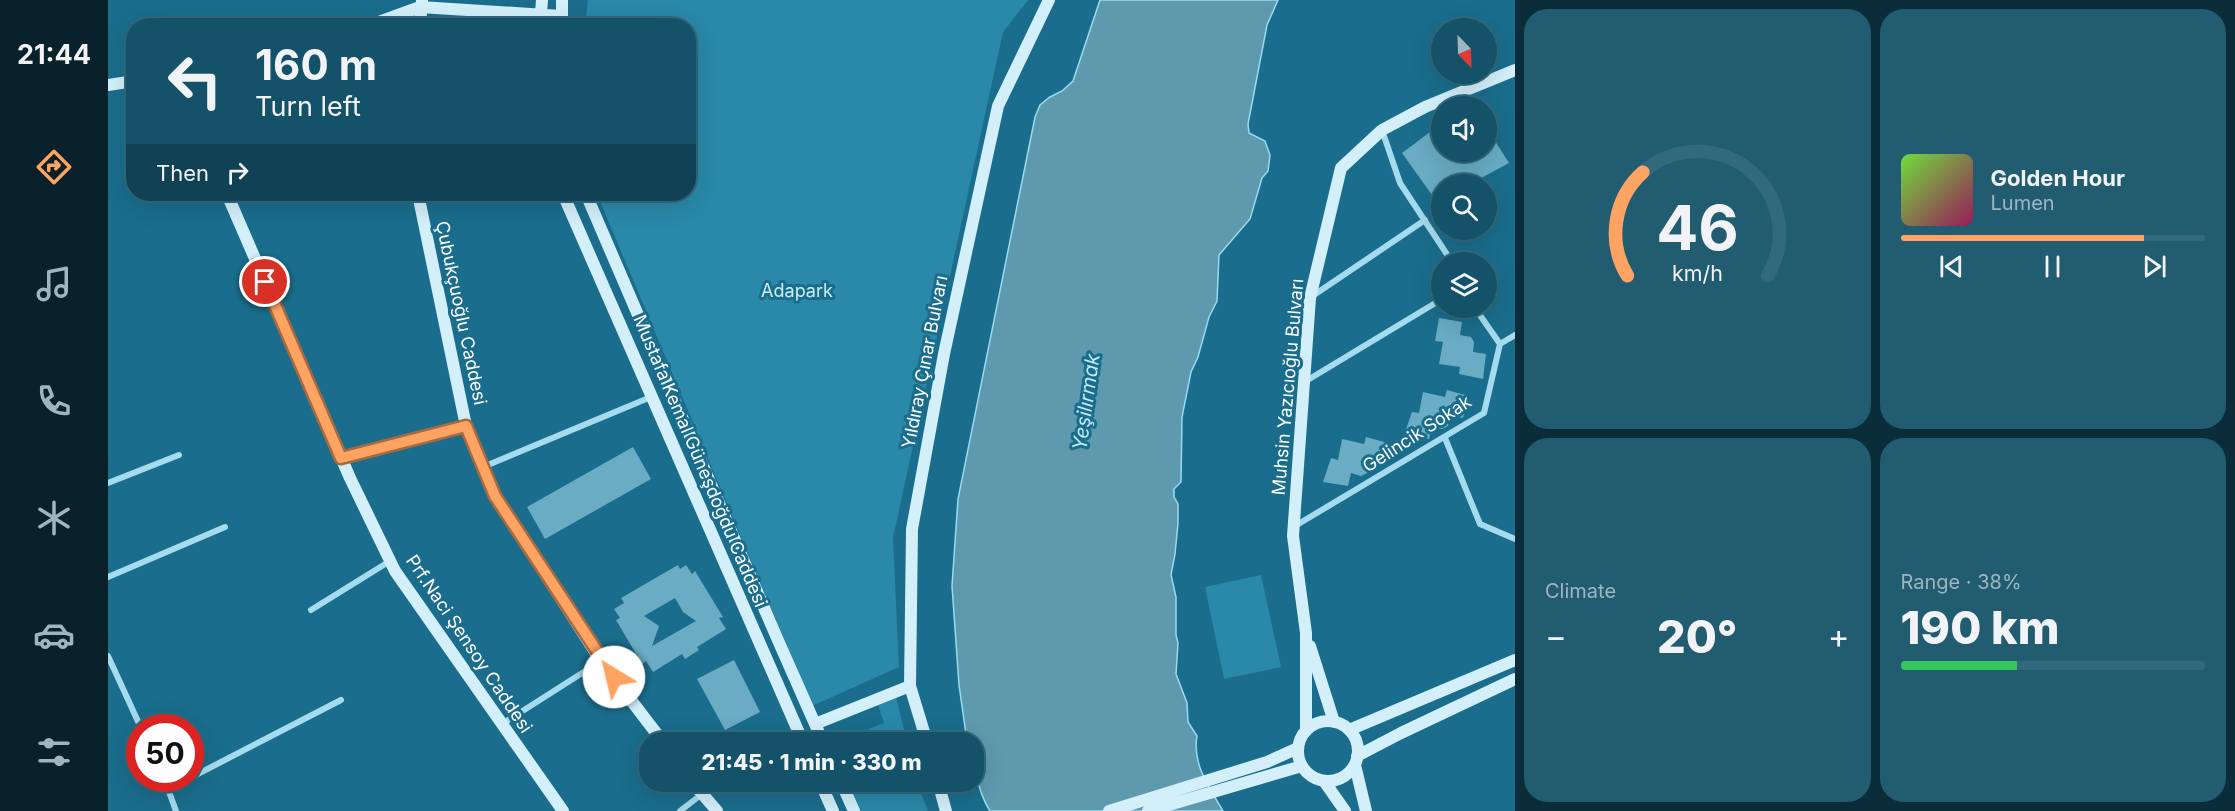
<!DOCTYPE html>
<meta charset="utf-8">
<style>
body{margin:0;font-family:Inter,sans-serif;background:#215c71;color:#f1f3f6;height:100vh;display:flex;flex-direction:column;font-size:22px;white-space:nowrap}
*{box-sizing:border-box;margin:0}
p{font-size:20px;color:#9db6c0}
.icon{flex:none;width:33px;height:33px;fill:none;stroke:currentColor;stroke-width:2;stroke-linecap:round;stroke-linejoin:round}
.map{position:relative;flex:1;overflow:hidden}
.panel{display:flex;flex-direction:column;gap:9px;padding:9px;background:#0b2d3a;width:720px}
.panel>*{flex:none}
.banner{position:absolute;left:18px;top:18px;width:570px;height:183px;border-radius:24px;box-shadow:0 6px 24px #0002,0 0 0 2px #33697d;background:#145269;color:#f1f3f6;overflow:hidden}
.needle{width:39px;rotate:157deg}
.fabs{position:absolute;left:1323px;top:18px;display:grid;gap:12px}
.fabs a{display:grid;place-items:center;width:66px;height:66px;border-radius:50%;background:#145269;box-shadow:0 6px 24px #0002,0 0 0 2px #33697d;font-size:30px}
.speed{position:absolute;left:18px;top:714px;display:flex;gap:12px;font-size:30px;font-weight:700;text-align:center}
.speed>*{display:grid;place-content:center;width:78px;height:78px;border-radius:50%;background:#145269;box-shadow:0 6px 24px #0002,0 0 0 2px #33697d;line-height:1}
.speed .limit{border:9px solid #d22;background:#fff;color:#111}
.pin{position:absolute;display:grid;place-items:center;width:51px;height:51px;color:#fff;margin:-26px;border:3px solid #fff;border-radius:50%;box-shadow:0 2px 6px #0007}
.me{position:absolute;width:66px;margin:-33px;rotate:324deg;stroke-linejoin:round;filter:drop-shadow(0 0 4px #0008)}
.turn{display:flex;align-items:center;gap:21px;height:126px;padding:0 30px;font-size:27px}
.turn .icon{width:78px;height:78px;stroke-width:2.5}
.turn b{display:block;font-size:42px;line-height:51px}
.then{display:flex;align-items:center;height:57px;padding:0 30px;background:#0003;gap:12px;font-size:22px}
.big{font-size:45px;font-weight:800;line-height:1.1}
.panel .tile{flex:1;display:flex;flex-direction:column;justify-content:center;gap:9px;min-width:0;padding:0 21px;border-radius:24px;background:#215c71}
.panel .dial{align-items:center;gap:0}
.dial svg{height:156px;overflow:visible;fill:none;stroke:#33697d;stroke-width:7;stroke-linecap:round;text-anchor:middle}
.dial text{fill:#f1f3f6;stroke:none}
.song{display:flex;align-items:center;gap:18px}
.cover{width:72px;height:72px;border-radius:9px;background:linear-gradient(135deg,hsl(100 70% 55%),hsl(330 70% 35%))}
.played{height:6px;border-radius:3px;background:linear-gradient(90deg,#ffa362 80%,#33697d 80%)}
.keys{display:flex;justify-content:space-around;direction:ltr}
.heat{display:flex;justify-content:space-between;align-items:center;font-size:33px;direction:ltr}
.charge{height:9px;border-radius:4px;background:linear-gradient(90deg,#34c759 38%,#33697d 0)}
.panel .tiles{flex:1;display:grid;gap:9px;grid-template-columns:repeat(2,1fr)}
.trip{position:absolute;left:531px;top:732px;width:345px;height:60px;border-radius:24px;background:#145269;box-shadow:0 6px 24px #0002,0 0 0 2px #33697d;font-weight:800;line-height:60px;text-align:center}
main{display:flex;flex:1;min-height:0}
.tabs{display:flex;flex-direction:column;width:108px;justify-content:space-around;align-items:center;background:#08212a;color:#9db6c0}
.tabs .icon{width:42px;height:42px}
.tabs .on{color:#ffa362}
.tabs b{font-size:27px;color:#f1f3f6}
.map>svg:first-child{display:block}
</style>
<main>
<nav class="tabs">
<b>21:44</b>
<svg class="icon on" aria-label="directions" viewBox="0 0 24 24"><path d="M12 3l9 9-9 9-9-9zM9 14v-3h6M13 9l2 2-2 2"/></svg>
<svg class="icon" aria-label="music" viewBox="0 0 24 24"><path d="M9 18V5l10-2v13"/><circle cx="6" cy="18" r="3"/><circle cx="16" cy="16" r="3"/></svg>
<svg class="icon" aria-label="phone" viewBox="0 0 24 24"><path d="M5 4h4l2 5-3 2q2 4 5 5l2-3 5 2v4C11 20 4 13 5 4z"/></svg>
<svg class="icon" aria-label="climate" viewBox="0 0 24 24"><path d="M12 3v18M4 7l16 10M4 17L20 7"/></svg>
<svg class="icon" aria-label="car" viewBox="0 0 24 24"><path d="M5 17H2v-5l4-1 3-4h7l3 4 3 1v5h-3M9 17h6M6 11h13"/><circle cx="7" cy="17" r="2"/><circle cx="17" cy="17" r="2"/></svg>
<svg class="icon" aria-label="filters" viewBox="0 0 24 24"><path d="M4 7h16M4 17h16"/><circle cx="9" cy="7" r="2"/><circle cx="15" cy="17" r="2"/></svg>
</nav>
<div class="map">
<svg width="1407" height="811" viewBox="0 0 1407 811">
<rect width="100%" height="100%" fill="#1a6d8c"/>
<path fill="#2a88a8" d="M480,0H920L895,32L785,538L791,667L704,706L489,194H580V26H477Z
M1153,575L1173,667L1116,679L1097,587Z
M788,697L799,742H721V733L733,740L776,723L770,705Z
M737,782H809L820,811H751Z"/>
<path fill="#5f99ae" stroke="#98dbf0" stroke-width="1.5" d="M992,0H1170L1159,25L1140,124L1141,133L1157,141L1162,155L1160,171L1154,178L1142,219L1111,255L1109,301L1101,317L1090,357L1083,372L1074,417L1073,482L1066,489V497L1070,504V523L1067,554L1063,575L1068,597V635L1070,643L1068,674L1079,703L1080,722L1089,736C1084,764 1101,787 1115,811H882C869,790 866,767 866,742H862L858,734L851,685L844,586L850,499L927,117L932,105L942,97L954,91L965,81Z"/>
<path fill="#69acc4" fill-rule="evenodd" d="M1378,127L1401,163L1362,184H1334V209L1294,153L1322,132L1334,148V152H1378Z
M1331,318L1354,322L1352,335L1363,337L1366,342L1365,352L1378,354L1375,379L1351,374L1352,367L1331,364L1335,342L1327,341Z
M1339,390L1361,396L1355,418L1342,415L1340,426L1334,429L1324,426L1321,439L1296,435L1304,412L1311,413L1315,392L1337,397Z
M1258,437L1280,443L1274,465L1261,462L1259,473L1253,476L1243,473L1240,486L1215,482L1223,458L1230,460L1234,439L1256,444Z
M525,447L543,479L437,539L419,507Z
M570,565L572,569L578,565L584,574L587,571L615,617L611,618L618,629L589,647L591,650L577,659L574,654L545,672L538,661L534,664L508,620L512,618L506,609L516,603L513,598ZM567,598L575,612L588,621L544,646L551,626L536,616Z
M626,660L652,712L617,730L589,679Z"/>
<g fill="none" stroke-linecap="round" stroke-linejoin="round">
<path stroke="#a5dbee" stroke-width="6" d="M1274,130L1292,183L1344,262
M1203,297L1317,220
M1367,308L1392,344
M1198,381L1334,299
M1337,438L1372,524L1407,539
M234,458L358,426
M375,467L543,397
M0,483L71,455
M1187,526L1376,413L1392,344L1407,335
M0,577L117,527
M203,610L282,561
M0,656L33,728
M394,724L493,661
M56,778L68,811
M82,778L233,700
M61,789L82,778
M572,811L594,794"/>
<path stroke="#d2effa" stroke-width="12" d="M454,0V26
M260,26L312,7L453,16
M312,26L314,0
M432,26L434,0
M0,85L26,81
M119,194L242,478L287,571L455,811
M310,194L358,426L387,496L493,661L555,742
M455,194L695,742
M478,194L669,638L715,742
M1202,646L1226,722
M1190 751a30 30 0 1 1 60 0a30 30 0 1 1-60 0Z
M707,724L802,686
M1241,730L1407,660
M1198,731V633L1185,536L1202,298L1233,168L1274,130L1317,107L1407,70
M819,742L802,686L804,529L836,354L890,106L941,0
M1249,756L1293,733L1407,679
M1247,765L1258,811
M1216,781L1237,811
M584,782L609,811
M712,782L725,811
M733,782L746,811
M830,782L838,811
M1001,811L1159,762L1190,748
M1040,811L1194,766"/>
</g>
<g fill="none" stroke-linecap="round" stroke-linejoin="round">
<defs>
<path id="route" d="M157,282L233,458L358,426L387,496L506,677"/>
</defs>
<use href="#route" stroke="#a66a40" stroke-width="15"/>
<use href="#route" stroke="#ffa362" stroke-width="10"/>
</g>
<g text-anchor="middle" stroke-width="6" stroke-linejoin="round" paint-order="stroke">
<g font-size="18" fill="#cbeefa" stroke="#1a6d8c">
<text x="689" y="297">Adapark</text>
</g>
<g font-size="18" fill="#fff" stroke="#1a6d8c">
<text transform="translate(353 313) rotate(78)" y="6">Çubukçuoğlu Caddesi</text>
<text transform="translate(817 362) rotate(-79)" y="6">Yıldıray Çınar Bulvarı</text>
<text transform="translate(1180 387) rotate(-85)" y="6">Muhsin Yazıcıoğlu Bulvarı</text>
<text transform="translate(1309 434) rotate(-33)" y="6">Gelincik Sokak</text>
<text transform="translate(592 461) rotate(67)" y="6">Mustafa Kemal Güneşdoğdu Caddesi</text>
<text transform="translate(361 644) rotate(56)" y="6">Prf.Naci Şensoy Caddesi</text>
</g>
<g font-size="20" font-style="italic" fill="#c1e9f7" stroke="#1a6d8c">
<text transform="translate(978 402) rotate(-82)" y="7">Yeşilırmak</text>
</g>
</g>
</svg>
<div class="fabs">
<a><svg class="needle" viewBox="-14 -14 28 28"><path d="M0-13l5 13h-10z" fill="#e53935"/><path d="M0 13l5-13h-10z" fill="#9db6c0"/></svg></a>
<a><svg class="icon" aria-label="sound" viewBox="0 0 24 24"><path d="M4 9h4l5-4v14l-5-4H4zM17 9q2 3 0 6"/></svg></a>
<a><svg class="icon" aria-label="search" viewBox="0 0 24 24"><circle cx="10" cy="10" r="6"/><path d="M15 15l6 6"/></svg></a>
<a><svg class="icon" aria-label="layers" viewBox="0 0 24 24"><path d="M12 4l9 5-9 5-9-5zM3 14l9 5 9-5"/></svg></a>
</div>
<div class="speed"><div class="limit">50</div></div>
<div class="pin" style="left:157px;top:282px;background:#d93025"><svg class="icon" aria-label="arrive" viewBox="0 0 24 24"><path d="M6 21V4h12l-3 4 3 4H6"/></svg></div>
<svg class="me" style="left:506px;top:677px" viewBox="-20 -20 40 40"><circle r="19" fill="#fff"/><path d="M0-13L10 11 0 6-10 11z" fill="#ffa362"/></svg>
<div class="trip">21:45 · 1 min · 330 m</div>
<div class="banner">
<div class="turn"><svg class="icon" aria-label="left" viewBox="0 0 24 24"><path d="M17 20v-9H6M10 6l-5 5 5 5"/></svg><div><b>160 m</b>Turn left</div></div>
<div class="then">Then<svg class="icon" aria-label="right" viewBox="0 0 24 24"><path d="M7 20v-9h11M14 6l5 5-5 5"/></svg></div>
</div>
</div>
<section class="panel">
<div class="tiles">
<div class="tile dial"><svg viewBox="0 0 100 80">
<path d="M14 69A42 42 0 1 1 86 69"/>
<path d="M14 69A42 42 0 0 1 22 16" stroke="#ffa362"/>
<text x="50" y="56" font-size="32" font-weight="700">46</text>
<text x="50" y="72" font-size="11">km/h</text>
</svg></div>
<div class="tile">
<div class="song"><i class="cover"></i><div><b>Golden Hour</b><p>Lumen</p></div></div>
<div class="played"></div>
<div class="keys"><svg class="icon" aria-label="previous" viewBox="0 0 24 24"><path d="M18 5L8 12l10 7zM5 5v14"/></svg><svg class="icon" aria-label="pause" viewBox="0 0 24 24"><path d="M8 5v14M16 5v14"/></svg><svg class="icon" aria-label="next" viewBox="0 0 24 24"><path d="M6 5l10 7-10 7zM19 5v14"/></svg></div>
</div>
<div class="tile"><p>Climate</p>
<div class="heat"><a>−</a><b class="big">20°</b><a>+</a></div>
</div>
<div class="tile"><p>Range · 38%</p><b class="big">190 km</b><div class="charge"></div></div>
</div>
</section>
</main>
